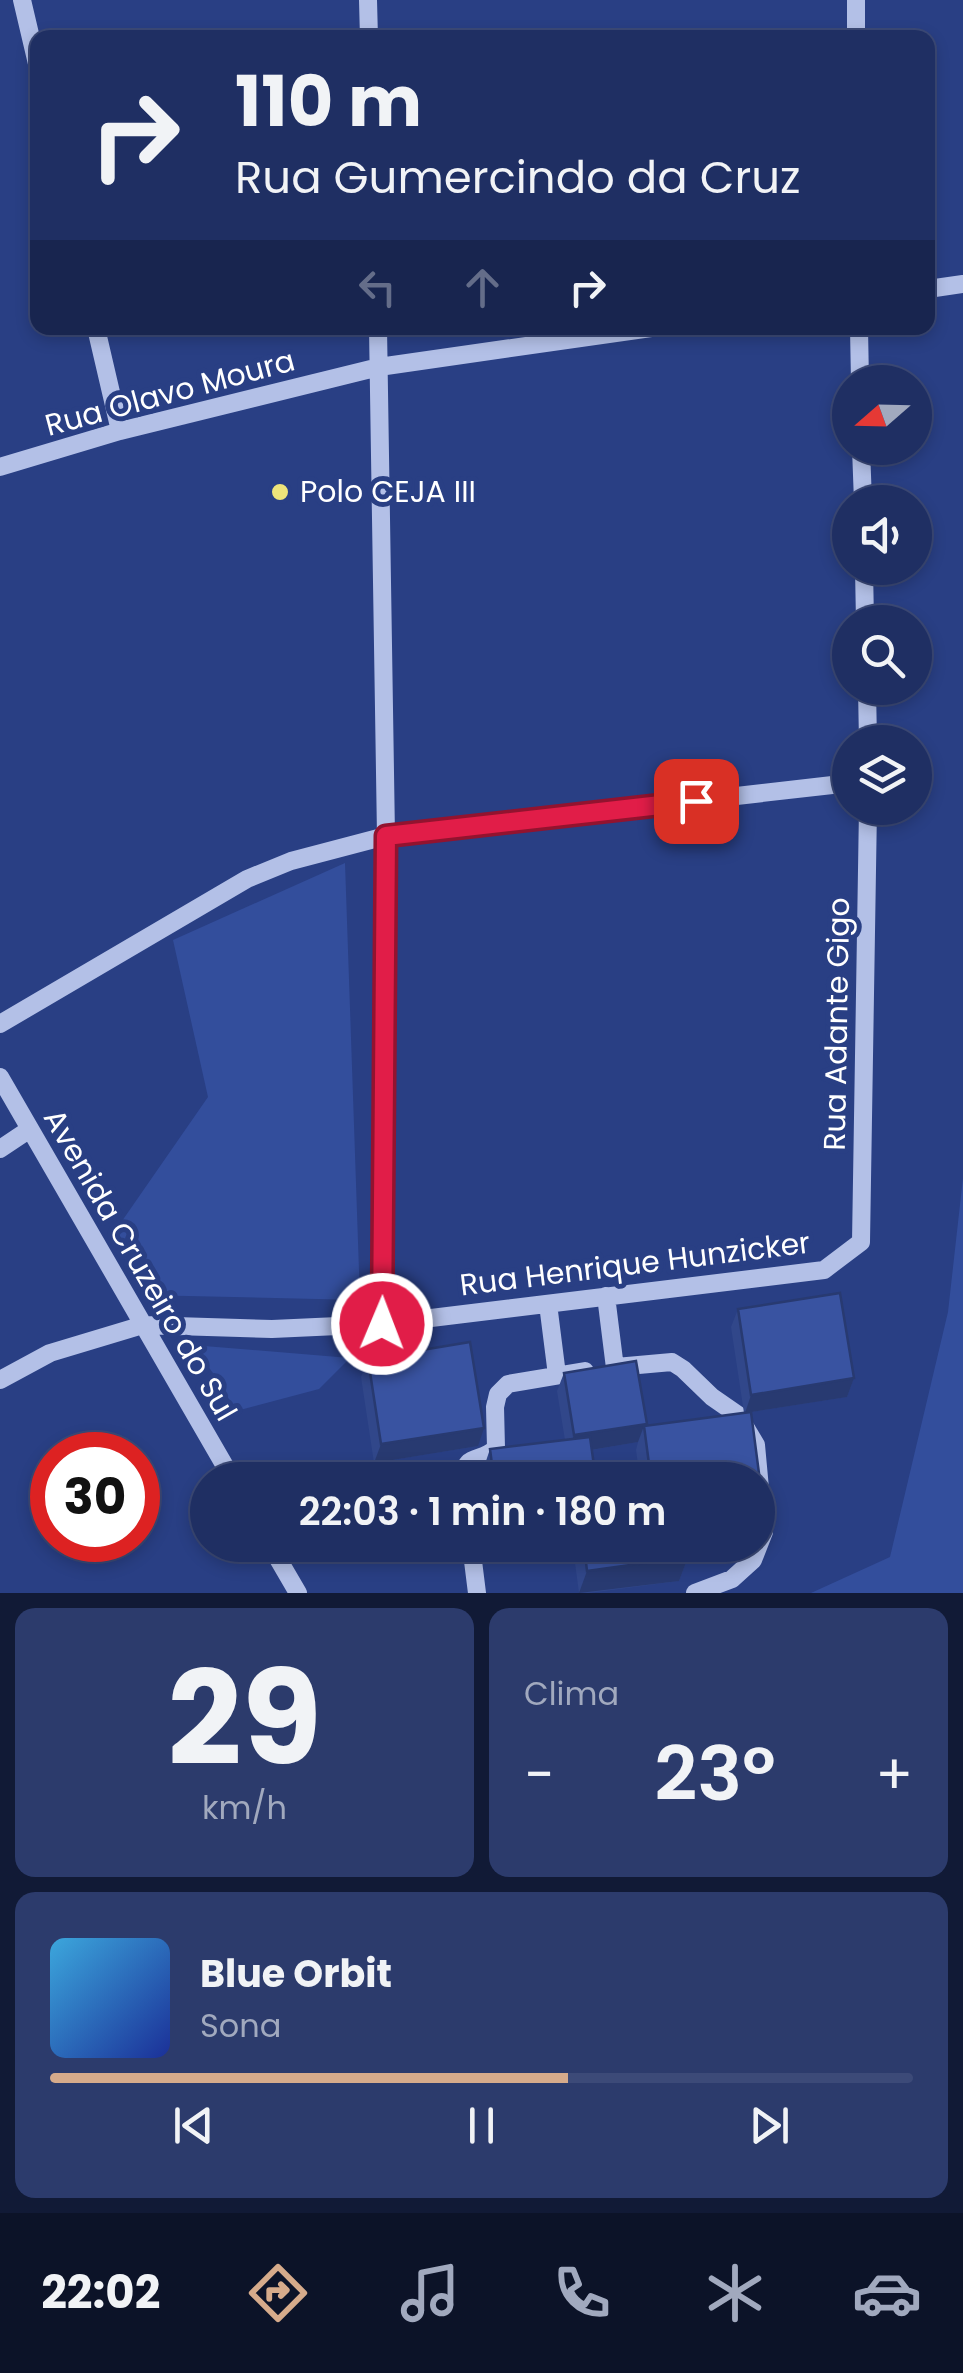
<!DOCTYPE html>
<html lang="pt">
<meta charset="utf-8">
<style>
body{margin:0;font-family:Poppins,sans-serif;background:#2c3b6c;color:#f1f3f6;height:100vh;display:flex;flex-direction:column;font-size:38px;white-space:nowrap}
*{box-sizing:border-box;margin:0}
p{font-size:32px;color:#a1a9be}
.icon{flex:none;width:55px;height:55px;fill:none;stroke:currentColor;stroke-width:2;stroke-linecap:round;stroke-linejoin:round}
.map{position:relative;height:1593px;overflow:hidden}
.panel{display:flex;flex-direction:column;gap:15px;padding:15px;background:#111a36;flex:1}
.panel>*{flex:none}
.top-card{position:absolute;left:30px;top:30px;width:905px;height:305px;border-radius:20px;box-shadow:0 5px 15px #0003,0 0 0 2px #3c4a78;background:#1f2f63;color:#f1f3f6;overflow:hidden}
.needle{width:65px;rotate:250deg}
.tools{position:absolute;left:832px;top:365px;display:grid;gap:20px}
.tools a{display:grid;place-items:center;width:100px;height:100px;border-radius:50%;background:#1f2f63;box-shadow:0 5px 15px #0003,0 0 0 2px #3c4a78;font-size:50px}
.speed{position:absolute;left:30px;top:1432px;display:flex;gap:20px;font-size:50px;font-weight:700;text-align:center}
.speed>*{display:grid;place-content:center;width:130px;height:130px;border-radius:50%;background:#1f2f63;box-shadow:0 5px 15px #0003,0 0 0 2px #3c4a78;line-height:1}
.speed .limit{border:15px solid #d22;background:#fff;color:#111}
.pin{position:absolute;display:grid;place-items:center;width:85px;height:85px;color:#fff;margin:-42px;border-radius:20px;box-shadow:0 5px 15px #0006}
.me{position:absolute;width:110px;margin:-55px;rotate:1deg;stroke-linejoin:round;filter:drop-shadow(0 0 8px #0008)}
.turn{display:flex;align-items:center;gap:35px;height:210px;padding:0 40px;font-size:45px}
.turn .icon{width:130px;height:130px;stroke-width:2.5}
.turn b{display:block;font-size:70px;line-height:85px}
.lanes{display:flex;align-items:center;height:95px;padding:0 40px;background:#0003;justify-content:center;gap:50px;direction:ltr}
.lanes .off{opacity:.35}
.big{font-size:75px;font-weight:600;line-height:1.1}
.panel .card{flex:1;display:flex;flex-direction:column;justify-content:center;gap:15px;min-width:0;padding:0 35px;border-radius:20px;background:#2c3b6c}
.panel .dial{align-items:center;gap:0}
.dial b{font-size:130px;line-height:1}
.song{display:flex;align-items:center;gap:30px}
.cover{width:120px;height:120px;border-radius:15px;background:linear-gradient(135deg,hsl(200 70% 55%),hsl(230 70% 35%))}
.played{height:10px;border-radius:5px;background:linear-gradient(90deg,#d6ab8b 60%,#3c4a78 60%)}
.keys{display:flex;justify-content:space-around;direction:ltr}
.heat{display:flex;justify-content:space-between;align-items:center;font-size:55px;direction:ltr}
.panel .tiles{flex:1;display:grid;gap:15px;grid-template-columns:1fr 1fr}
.card:last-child{grid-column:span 2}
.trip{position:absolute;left:190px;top:1462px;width:585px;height:100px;border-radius:50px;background:#1f2f63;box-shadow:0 5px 15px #0003,0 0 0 2px #3c4a78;font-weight:600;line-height:100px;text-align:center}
.dock{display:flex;height:160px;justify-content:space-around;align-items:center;background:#0c1328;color:#a1a9be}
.dock .icon{width:70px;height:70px}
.dock .selected{color:#d6ab8b}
.dock b{font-size:45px;color:#f1f3f6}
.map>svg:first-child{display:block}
</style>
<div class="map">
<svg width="963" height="1593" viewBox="0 0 963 1593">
<rect width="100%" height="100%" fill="#293f84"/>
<path fill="#334e9c" d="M345,863L360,1300L142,1295L113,1234L208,1097L173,940Z
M963,1178V1593H811L890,1557L948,1312Z
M192,1345L350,1358L319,1389L236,1411L216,1377Z"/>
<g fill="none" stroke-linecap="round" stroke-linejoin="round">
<path stroke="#b3c0e7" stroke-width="18" d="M22,0L38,68
M368,0L369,38
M856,0V38
M928,289L963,284
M96,328L120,431
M378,328L386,836L382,1324
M859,328L860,382
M861,448L863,502
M0,467L120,431L379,367L651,328
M864,568L865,622
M867,688L868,742
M0,1024L247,879L291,861L386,836L850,783
M0,1077L233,1480
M0,1149L30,1129
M606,1296L615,1368
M548,1304L557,1375
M616,1367L672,1362L683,1369L712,1397L738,1415L756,1445L764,1532L753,1560L732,1579L695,1593
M0,1380L50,1353L143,1325L272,1329L382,1324L824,1270L861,1242L868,808
M462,1480C465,1451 481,1464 496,1448L495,1407L498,1394L508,1384L585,1371
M270,1545L298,1593
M471,1545L477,1593"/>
</g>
<path fill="#31478a" d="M738,1309L854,1378L847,1397L751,1412L763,1504L640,1480L636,1450L638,1442L592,1450L596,1480H483L482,1473L490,1449L565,1440L557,1391L564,1373L646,1426L744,1413L731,1327Z
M368,1359L478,1446L374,1463L361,1377Z
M491,1545H686L688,1557L679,1581L589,1593H579L573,1548L493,1558Z"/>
<path fill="#283a71" d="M854,1378L847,1397L745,1413L751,1395Z
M647,1424L645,1430L644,1426L638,1442L567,1454L574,1435Z
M484,1428L478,1446L374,1463L381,1444Z
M758,1504H763L758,1519Z
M498,1545H574L573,1548L493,1558Z
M688,1557L679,1581L579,1593L587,1571Z"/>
<path fill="#3953a1" stroke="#283a71" stroke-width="2.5" d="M840,1293L854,1378L751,1395L738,1309Z
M470,1342L484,1428L381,1444L368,1359Z
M636,1361L647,1424L574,1435L564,1373Z
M751,1412L763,1504H758V1480H643L651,1479L644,1426Z
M590,1437L596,1480H494L490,1449Z
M584,1545H686L688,1557L587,1571Z"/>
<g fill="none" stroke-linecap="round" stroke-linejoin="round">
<defs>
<path id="route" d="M382,1324L386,836L696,801"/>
</defs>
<use href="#route" stroke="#92132f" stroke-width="25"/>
<use href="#route" stroke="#e11d48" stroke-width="18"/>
</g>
<circle fill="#eee47a" stroke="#293f84" stroke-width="4" cx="280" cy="492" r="10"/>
<g text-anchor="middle" stroke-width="10" stroke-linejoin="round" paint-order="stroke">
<g font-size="30" fill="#fff" stroke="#293f84">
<text transform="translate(170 393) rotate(-15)" y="10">Rua Olavo Moura</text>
<text transform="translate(837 1024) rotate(-89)" y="10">Rua Adante Gigo</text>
<text transform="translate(635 1264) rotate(-7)" y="10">Rua Henrique Hunzicker</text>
<text transform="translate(140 1265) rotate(60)" y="10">Avenida Cruzeiro do Sul</text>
</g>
<g font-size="30" fill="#fff" stroke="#293f84" text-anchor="start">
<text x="300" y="502">Polo CEJA III</text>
</g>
</g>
</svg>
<div class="tools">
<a><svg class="needle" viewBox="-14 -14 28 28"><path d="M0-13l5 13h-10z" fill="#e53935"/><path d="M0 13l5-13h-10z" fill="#a1a9be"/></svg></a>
<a><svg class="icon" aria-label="sound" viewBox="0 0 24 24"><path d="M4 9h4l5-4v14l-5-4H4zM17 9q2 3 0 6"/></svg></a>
<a><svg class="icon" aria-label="search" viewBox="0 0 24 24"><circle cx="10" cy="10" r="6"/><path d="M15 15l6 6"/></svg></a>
<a><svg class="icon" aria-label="layers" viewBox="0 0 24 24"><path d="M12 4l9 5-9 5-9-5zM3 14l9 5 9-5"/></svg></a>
</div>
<div class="speed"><div class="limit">30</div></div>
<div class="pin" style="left:696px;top:801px;background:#d93025"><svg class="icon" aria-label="arrive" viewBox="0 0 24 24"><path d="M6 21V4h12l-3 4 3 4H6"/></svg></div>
<svg class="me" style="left:382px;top:1324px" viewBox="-20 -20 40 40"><circle r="17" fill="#e11d48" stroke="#fff" stroke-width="3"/><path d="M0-11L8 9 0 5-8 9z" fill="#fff"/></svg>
<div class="trip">22:03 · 1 min · 180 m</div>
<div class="top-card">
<div class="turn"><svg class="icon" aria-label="right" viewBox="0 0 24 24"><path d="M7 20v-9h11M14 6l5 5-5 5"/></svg><div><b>110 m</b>Rua Gumercindo da Cruz</div></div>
<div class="lanes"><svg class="icon off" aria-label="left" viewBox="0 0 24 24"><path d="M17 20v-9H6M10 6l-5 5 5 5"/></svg><svg class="icon off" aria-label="ahead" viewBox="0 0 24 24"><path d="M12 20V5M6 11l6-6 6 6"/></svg><svg class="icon" aria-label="right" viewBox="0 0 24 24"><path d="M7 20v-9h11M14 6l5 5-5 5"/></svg></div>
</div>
</div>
<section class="panel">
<div class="tiles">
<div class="card dial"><b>29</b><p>km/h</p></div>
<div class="card"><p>Clima</p>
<div class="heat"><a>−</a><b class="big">23°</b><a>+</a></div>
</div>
<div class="card">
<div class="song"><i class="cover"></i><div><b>Blue Orbit</b><p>Sona</p></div></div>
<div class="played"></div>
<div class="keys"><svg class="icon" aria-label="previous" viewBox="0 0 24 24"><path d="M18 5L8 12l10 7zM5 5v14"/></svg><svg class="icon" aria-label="pause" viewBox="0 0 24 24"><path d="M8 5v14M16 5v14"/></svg><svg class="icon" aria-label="next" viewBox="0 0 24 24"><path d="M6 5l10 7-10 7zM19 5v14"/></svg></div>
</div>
</div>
</section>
<nav class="dock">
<b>22:02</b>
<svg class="icon selected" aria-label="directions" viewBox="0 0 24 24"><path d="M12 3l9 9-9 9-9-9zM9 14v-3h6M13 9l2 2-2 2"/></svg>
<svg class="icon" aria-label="music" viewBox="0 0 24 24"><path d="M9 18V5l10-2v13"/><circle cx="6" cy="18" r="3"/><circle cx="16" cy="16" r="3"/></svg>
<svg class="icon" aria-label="phone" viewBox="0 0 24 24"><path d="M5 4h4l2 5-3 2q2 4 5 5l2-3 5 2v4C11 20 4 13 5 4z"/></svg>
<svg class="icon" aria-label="climate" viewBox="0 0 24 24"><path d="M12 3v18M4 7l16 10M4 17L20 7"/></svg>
<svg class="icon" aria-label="car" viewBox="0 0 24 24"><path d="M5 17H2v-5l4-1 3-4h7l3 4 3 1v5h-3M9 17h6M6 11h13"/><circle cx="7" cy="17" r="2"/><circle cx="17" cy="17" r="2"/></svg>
</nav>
